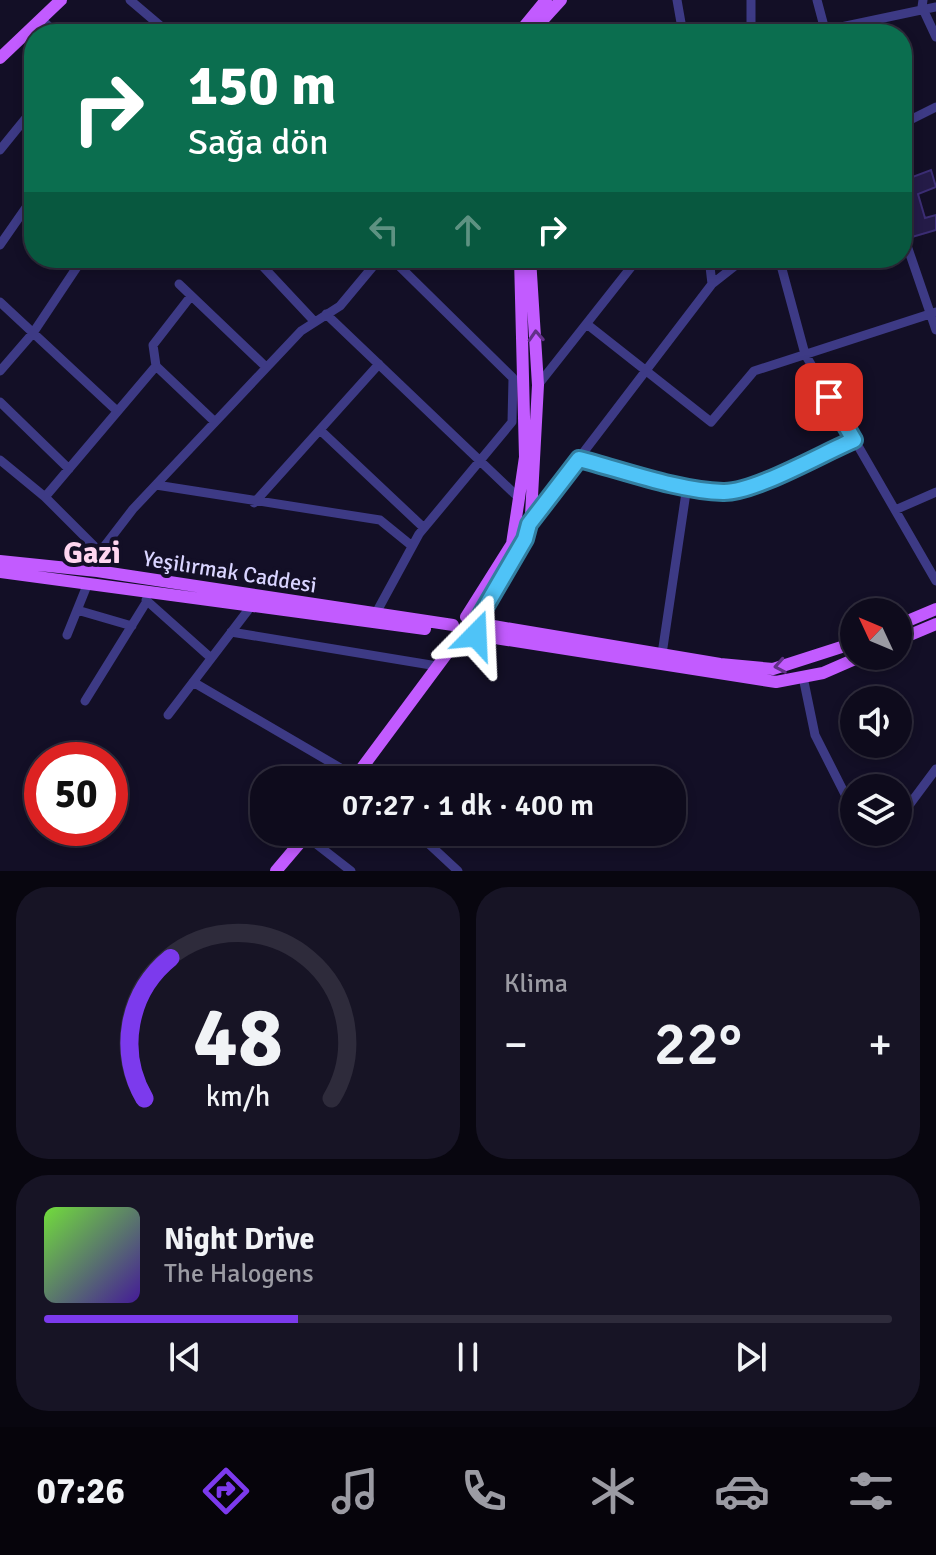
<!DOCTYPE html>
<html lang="tr">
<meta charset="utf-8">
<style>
body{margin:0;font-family:Signika,sans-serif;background:#171425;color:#f1f3f6;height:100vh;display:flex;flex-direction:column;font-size:30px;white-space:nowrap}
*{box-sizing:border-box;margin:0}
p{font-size:26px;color:#9b9ba3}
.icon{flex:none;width:44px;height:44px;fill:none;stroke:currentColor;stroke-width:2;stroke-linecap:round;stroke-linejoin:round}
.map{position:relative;height:871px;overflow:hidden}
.side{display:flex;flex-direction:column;gap:16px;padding:16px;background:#08060f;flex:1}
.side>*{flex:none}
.banner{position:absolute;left:24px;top:24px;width:888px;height:244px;border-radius:32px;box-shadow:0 4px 12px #0003,0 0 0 2px #2e2b3b;background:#0b6e4f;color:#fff;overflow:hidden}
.needle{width:52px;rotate:314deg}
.fabs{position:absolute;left:840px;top:598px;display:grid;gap:16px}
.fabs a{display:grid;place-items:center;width:72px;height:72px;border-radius:50%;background:#0e0b1c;box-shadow:0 4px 12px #0003,0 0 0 2px #2e2b3b;font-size:40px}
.speed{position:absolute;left:24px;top:742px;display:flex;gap:16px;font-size:40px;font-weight:700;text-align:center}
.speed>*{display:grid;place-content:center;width:104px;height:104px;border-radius:50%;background:#0e0b1c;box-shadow:0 4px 12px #0003,0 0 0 2px #2e2b3b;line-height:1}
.speed .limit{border:12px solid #d22;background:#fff;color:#111}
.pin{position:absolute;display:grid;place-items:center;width:68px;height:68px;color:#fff;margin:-34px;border-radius:16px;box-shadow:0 4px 12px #0006}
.me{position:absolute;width:88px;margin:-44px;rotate:21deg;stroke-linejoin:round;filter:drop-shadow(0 0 6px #0008)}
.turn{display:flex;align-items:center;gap:28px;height:168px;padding:0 32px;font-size:36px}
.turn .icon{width:104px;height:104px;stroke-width:2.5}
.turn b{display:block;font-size:56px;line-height:68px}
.lanes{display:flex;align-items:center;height:76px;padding:0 32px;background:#0003;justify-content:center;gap:40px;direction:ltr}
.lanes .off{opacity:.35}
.big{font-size:60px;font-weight:600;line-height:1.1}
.side .tile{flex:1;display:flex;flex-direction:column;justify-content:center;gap:12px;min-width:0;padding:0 28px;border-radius:32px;background:#171425}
.side .dial{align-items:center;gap:0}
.dial svg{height:208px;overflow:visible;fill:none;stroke:#2e2b3b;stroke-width:7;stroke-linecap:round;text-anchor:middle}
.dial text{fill:#f1f3f6;stroke:none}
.song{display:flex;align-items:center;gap:24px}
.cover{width:96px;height:96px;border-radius:12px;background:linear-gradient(135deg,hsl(100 70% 55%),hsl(260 70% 35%))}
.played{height:8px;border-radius:4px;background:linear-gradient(90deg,#7c3aed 30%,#2e2b3b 30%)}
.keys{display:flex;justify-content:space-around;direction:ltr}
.heat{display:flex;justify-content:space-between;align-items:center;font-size:44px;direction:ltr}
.side .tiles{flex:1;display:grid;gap:16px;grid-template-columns:1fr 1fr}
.tile:last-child{grid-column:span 2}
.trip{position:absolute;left:250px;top:766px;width:436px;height:80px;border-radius:32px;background:#0e0b1c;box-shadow:0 4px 12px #0003,0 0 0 2px #2e2b3b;font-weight:600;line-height:80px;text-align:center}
.tab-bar{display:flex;height:128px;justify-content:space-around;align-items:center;background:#06040b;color:#9b9ba3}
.tab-bar .icon{width:56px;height:56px}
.tab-bar .current{color:#7c3aed}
.tab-bar b{font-size:36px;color:#f1f3f6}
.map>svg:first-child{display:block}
</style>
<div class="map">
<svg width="936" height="871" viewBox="0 0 936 871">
<rect width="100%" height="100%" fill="#130f26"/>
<path fill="#241b47" stroke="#3b2d73" stroke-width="2" d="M902,158L910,178L931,170L936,187L918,194L925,218L936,215V230L912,237L902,209Z"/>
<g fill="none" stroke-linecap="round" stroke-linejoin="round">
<path stroke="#3d3a85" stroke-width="9" d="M130,0L170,34
M677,0L683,34
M817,0L825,30
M923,0L922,7L936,37
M41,19L57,34
M142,34L154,21
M751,34V0
M808,34L936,7
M902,124L936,107
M0,150L34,108
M902,231L936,330
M0,245L34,196
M255,258L314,321
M779,258L805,354L936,581
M179,284L266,367
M712,284L745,258
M0,302L117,411
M326,314L519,498
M588,325L711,422L754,371L936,312
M156,366L153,345L191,296
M0,371L33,333L83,258
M538,385L632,266L631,258
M0,402L69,469
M320,430L424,528
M579,459L724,492L749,487L854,440
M0,460L45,497
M156,485L380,520L412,546
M254,503L379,364
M895,510L936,492
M531,521L712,284L709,258
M100,552L45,497L156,366L215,422
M97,571L100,552L133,509L301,331L340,306L380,258
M146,600L211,658
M77,610L132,626
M376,613L419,534L512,422L513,378L391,258
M231,632L437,666
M67,635L88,583
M662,654L687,486
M803,677L815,735L854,812
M193,682L361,780
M85,701L147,601
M168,715L252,605
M898,820L936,769
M416,832L458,871
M864,832L874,841L884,839L890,832
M306,836L351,871"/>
<path stroke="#c25bff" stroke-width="12" d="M518,34L546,0
M530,34L561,0
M0,58L61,0
M530,258L538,385L531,515L525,539L476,623L720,664L773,669L854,643
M0,561L97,571L453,625
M0,572L425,629
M466,617L512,544L519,498L525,457L520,258
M898,625L936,609
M476,635L776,682L823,673L862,656
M898,640L936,624
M353,780L457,640
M276,871L309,832"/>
</g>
<defs><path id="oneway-chevron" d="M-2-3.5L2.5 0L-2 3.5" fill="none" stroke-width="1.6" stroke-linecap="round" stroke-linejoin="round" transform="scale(2)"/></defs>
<g stroke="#623188">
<use href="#oneway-chevron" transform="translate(536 336) rotate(-93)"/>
<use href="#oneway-chevron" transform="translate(780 666) rotate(170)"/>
</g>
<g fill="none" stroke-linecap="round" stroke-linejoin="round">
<defs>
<path id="route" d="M476,635V623L525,539L529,524L579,459C622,470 679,491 723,492C754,493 823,453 854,440L829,397"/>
</defs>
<use href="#route" stroke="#337fa1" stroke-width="20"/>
<use href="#route" stroke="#4fc3f7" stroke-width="14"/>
</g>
<g text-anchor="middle" stroke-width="8" stroke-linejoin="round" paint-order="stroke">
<g font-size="22" fill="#d9d4ff" stroke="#130f26">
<text transform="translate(230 571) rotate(9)" y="8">Yeşilırmak Caddesi</text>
</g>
<g font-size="30" font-weight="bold" fill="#ffd6f0" stroke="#130f26">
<text x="92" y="563">Gazi</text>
</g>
</g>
</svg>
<div class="fabs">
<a><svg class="needle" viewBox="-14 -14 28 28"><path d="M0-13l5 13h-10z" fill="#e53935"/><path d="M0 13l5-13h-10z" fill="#9b9ba3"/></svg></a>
<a><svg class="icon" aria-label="sound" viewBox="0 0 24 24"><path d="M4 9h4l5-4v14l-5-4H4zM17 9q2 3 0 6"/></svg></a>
<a><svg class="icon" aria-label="layers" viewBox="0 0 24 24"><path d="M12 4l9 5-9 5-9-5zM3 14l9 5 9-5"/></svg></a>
</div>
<div class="speed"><div class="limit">50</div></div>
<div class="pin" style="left:829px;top:397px;background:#d93025"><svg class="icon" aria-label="arrive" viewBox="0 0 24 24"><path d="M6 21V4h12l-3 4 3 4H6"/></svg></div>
<svg class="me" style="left:476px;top:635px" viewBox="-20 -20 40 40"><path d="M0-17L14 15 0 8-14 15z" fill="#4fc3f7" stroke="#fff" stroke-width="4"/></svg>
<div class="trip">07:27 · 1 dk · 400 m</div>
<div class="banner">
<div class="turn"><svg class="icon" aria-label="right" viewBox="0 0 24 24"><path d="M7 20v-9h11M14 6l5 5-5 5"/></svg><div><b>150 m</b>Sağa dön</div></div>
<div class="lanes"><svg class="icon off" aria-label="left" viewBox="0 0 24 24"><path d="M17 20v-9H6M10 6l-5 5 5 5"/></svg><svg class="icon off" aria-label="ahead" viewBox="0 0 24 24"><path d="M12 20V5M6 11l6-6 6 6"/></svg><svg class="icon" aria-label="right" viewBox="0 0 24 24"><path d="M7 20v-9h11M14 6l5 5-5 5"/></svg></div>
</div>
</div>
<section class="side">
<div class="tiles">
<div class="tile dial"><svg viewBox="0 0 100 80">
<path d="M14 69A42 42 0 1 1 86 69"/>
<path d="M14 69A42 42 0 0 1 24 15" stroke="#7c3aed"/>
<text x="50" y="56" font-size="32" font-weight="700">48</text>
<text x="50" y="72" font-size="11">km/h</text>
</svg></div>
<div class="tile"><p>Klima</p>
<div class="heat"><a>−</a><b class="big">22°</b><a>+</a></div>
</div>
<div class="tile">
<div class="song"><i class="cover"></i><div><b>Night Drive</b><p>The Halogens</p></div></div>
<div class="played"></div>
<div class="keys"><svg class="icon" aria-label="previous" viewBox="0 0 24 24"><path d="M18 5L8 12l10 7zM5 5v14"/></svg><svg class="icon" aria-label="pause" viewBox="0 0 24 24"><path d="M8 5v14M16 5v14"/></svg><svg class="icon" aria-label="next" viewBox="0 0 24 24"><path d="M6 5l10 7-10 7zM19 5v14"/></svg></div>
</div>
</div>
</section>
<nav class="tab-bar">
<b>07:26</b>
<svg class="icon current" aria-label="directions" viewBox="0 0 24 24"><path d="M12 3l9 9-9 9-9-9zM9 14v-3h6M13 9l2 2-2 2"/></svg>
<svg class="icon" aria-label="music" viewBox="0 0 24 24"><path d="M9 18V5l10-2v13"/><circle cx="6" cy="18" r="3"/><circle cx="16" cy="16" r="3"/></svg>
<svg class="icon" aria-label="phone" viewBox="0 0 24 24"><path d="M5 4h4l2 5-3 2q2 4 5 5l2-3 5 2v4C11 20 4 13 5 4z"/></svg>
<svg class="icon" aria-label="climate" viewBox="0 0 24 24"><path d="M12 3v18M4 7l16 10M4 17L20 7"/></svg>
<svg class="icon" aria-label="car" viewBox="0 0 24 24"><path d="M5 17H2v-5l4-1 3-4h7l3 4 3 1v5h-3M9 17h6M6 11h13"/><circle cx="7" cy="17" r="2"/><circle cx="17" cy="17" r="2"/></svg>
<svg class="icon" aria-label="filters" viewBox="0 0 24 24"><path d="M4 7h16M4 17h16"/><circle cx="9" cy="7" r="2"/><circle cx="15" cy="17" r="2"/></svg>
</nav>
